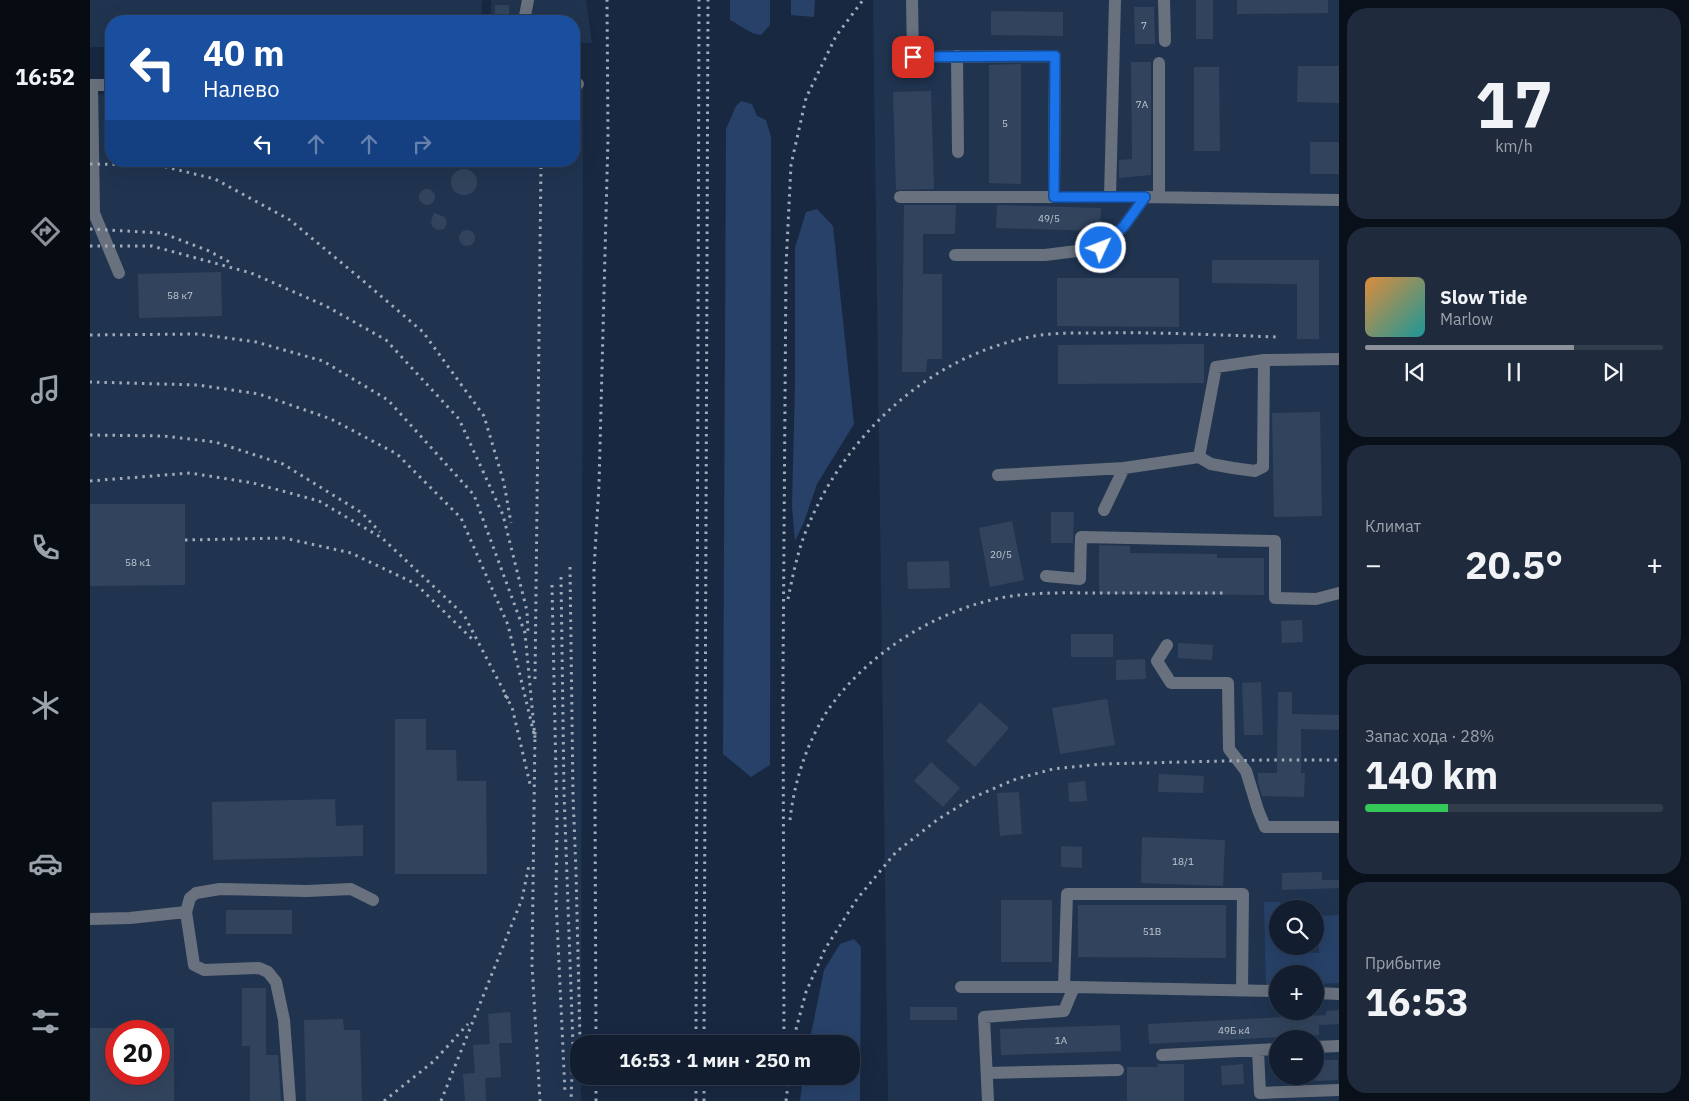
<!DOCTYPE html>
<html lang="ru">
<meta charset="utf-8">
<style>
body{margin:0;font-family:"IBM Plex Sans",sans-serif;background:#1f2b3c;color:#f1f3f6;height:100vh;display:flex;flex-direction:column;font-size:19px;white-space:nowrap}
*{box-sizing:border-box;margin:0}
p{font-size:16px;color:#9ca2ab}
.icon{flex:none;width:28px;height:28px;fill:none;stroke:currentColor;stroke-width:2;stroke-linecap:round;stroke-linejoin:round}
.map{position:relative;flex:1;overflow:hidden}
.sheet{display:flex;flex-direction:column;gap:8px;padding:8px;background:#0a101a;width:350px}
.sheet>*{flex:none}
.top-card{position:absolute;left:15px;top:15px;width:475px;height:152px;border-radius:20px;box-shadow:0 5px 20px #0002,0 0 0 1px #313c4c;background:#1a4fa0;color:#fff;overflow:hidden}
.tools{position:absolute;left:1179px;top:900px;display:grid;gap:10px}
.tools a{display:grid;place-items:center;width:55px;height:55px;border-radius:50%;background:#121e30;box-shadow:0 5px 20px #0002,0 0 0 1px #313c4c;font-size:25px}
.speed{position:absolute;left:15px;top:1020px;display:flex;gap:10px;font-size:25px;font-weight:700;text-align:center}
.speed>*{display:grid;place-content:center;width:65px;height:65px;border-radius:50%;background:#121e30;box-shadow:0 5px 20px #0002,0 0 0 1px #313c4c;line-height:1}
.speed .limit{border:8px solid #d22;background:#fff;color:#111}
.pin{position:absolute;display:grid;place-items:center;width:42px;height:42px;color:#fff;margin:-21px;border-radius:10px;box-shadow:0 2px 8px #0006}
.me{position:absolute;width:55px;margin:-28px;rotate:47deg;stroke-linejoin:round;filter:drop-shadow(0 0 4px #0008)}
.turn{display:flex;align-items:center;gap:18px;height:105px;padding:0 15px;font-size:22px}
.turn .icon{width:65px;height:65px;stroke-width:2.5}
.turn b{display:block;font-size:35px;line-height:42px}
.lanes{display:flex;align-items:center;height:48px;padding:0 15px;background:#0003;justify-content:center;gap:25px;direction:ltr}
.lanes .off{opacity:.35}
.big{font-size:38px;font-weight:800;line-height:1.1}
.sheet .widget{flex:1;display:flex;flex-direction:column;justify-content:center;gap:8px;min-width:0;padding:0 18px;border-radius:20px;background:#1f2b3c}
.sheet .dial{align-items:center;gap:0}
.dial b{font-size:65px;line-height:1}
.song{display:flex;align-items:center;gap:15px}
.cover{width:60px;height:60px;border-radius:8px;background:linear-gradient(135deg,hsl(30 70% 55%),hsl(180 70% 35%))}
.played{height:5px;border-radius:2px;background:linear-gradient(90deg,#8c9099 70%,#313c4c 70%)}
.keys{display:flex;justify-content:space-around;direction:ltr}
.heat{display:flex;justify-content:space-between;align-items:center;font-size:28px;direction:ltr}
.charge{height:8px;border-radius:4px;background:linear-gradient(90deg,#34c759 28%,#313c4c 0)}
.trip{position:absolute;left:480px;top:1035px;width:290px;height:50px;border-radius:20px;background:#121e30;box-shadow:0 5px 20px #0002,0 0 0 1px #313c4c;font-weight:800;line-height:50px;text-align:center}
main{display:flex;flex:1;min-height:0}
.menu{display:flex;flex-direction:column;width:90px;justify-content:space-around;align-items:center;background:#070c13;color:#9ca2ab}
.menu .icon{width:35px;height:35px}
.menu .on{color:#8c9099}
.menu b{font-size:22px;color:#f1f3f6}
.map>svg:first-child{display:block}
</style>
<main>
<nav class="menu">
<b>16:52</b>
<svg class="icon on" aria-label="directions" viewBox="0 0 24 24"><path d="M12 3l9 9-9 9-9-9zM9 14v-3h6M13 9l2 2-2 2"/></svg>
<svg class="icon" aria-label="music" viewBox="0 0 24 24"><path d="M9 18V5l10-2v13"/><circle cx="6" cy="18" r="3"/><circle cx="16" cy="16" r="3"/></svg>
<svg class="icon" aria-label="phone" viewBox="0 0 24 24"><path d="M5 4h4l2 5-3 2q2 4 5 5l2-3 5 2v4C11 20 4 13 5 4z"/></svg>
<svg class="icon" aria-label="climate" viewBox="0 0 24 24"><path d="M12 3v18M4 7l16 10M4 17L20 7"/></svg>
<svg class="icon" aria-label="car" viewBox="0 0 24 24"><path d="M5 17H2v-5l4-1 3-4h7l3 4 3 1v5h-3M9 17h6M6 11h13"/><circle cx="7" cy="17" r="2"/><circle cx="17" cy="17" r="2"/></svg>
<svg class="icon" aria-label="filters" viewBox="0 0 24 24"><path d="M4 7h16M4 17h16"/><circle cx="9" cy="7" r="2"/><circle cx="15" cy="17" r="2"/></svg>
</nav>
<div class="map">
<svg width="1249" height="1101" viewBox="0 0 1249 1101">
<rect width="100%" height="100%" fill="#182840"/>
<path fill="#203450" fill-rule="evenodd" d="M0,0H392L391,21H21V47H0Z
M401,0H496L502,43H484V21H401Z
M783,0H1249V1101H798ZM1188,909H1225V946H1188ZM1188,974H1225V1011H1188ZM1188,1039H1225V1076H1188Z
M484,89H493L491,1044H489V1076H491V1101H0V95L21,94V161H484ZM26,1031H69V1074H26Z"/>
<path fill="#274168" d="M640,0H680V25L671,35C660,34 650,25 640,20Z
M701,0H725L724,17L701,15Z
M651,101L662,104L667,116L676,120L681,137L680,765L661,777L633,754L636,129L646,106Z
M727,209L743,226L764,424L727,484L714,522L705,541L702,507L705,382V248L716,212Z
M1174,902H1190L1191,909H1188V946H1192V953H1229V916L1249,915V983L1225,984V974H1188L1187,985L1176,986Z
M764,939L771,947L770,1101H710L713,1076H761V1044H719L734,970L750,944Z"/>
<path fill="#32445d" d="M1106,0H1123V39H1106Z
M1147,0H1238V13L1147,14Z
M405,5H419V21H405Z
M1044,7H1064L1065,44H1045Z
M901,11L973,12V36L901,35Z
M1041,62H1061V175L1029,178V160L1042,159Z
M931,64V184L899,183V65Z
M1208,66H1249V103L1207,102Z
M1104,67H1129L1130,151H1104Z
M841,91L844,189L806,190L803,92Z
M1220,142H1249V174H1220Z
M361 182a13 13 0 1 1 26 0a13 13 0 1 1-26 0Z
M329 197a8 8 0 1 1 16 0a8 8 0 1 1-16 0Z
M814,205H866L865,234H833V274H852V359H837L836,372H812Z
M907,205L1011,208L1010,231L906,228Z
M344,213L355,217L357,223L354,229L347,230L342,226L341,221Z
M369 238a8 8 0 1 1 16 0a8 8 0 1 1-16 0Z
M1122,260H1229V339H1207V284L1122,283Z
M131,272L132,316L49,318L48,274Z
M967,278H1089V327L967,326Z
M1114,344V383L968,384V345Z
M1230,412L1232,516L1184,517L1182,413Z
M0,504H95V585L0,586Z
M961,512H984L983,543H961Z
M922,521L934,580L900,587L889,528Z
M1009,545L1040,546V553L1127,554V558H1174V595L1009,594Z
M859,561L860,588L818,589L817,562Z
M1212,620L1213,642L1192,643L1191,621Z
M981,634H1023V657H981Z
M1088,643L1123,645L1122,660L1088,658Z
M1055,659L1056,679L1026,680V660Z
M1171,682L1173,735H1154L1152,683Z
M1188,692H1202V714L1249,715V730L1211,729V773H1215L1214,797L1172,796L1168,782V773H1187Z
M1017,699L1025,745L970,754L962,708Z
M890,702L919,728L885,767L856,741Z
M305,719H336V750H366L367,781H396L397,874H305Z
M841,762L870,788L853,807L824,781Z
M1069,774L1114,776L1113,793L1068,792Z
M995,781L997,801L979,802L978,783Z
M929,792L932,834L910,836L907,793Z
M245,799L246,826L273,825V856L123,860L122,802Z
M1052,837L1135,840L1133,886L1051,883Z
M971,846L992,847V868L971,867Z
M1232,872V880H1249V888L1192,890V873Z
M911,900H962V962H911Z
M988,905H1136V958L988,957Z
M136,910H202V934H136Z
M152,988H176V1055H188L191,1101H160V1046H152Z
M820,1007H867V1020H820Z
M1249,1010V1024L1229,1025V1035L1059,1044L1058,1024L1236,1015V1011Z
M420,1012L422,1043H409L411,1077L395,1078L396,1101H375L373,1074L385,1073L383,1045L400,1044L398,1014Z
M253,1019L254,1030H270L272,1101H216L214,1020Z
M1030,1025L1031,1051L911,1055L910,1029Z
M0,1028H26V1074H69V1028H84V1101H0Z
M1225,1060H1248V1080L1225,1081Z
M1067,1064H1094V1101H1037V1067H1068Z
M1153,1064L1154,1084L1132,1085L1131,1066Z"/>
<g fill="none" stroke-linecap="round" stroke-linejoin="round">
<path stroke="#68717d" stroke-width="12" d="M822,0L823,57L965,56L964,197
M1074,0L1075,41
M434,21L438,0
M867,56L868,152
M484,84H488
M0,85H21
M2,85L4,213L29,273
M810,197H1055
M1020,197L1025,0
M1069,197V63
M865,255H955L1011,248L1034,226L1055,197L1249,200
M1109,457L1126,367L1174,360L1249,359
M908,475L1034,468L1109,457L1121,464L1143,468L1165,471L1173,467L1174,360
M1014,510L1034,468
M956,576L990,579L991,537L1185,541V598L1226,599L1249,593
M1077,645L1067,661L1081,683H1138L1139,749L1156,771L1168,810L1175,827H1249
M96,912L100,898L106,893L130,889L217,891L261,889L283,900
M0,919L40,918L96,912L104,965L114,970L169,968L178,972L186,982L194,1020L200,1101
M871,987H984L1188,991
M974,987L977,894H1153L1152,990
M1225,993L1249,994
M1225,1047L1249,1046
M1168,1050L1170,1093L1249,1090
M1072,1055L1188,1049
M897,1073L1028,1070
M898,1101L894,1017L974,1011L984,987"/>
<path stroke="#a1aab7" stroke-width="3" stroke-dasharray="2.5 5" stroke-linecap="butt" d="M0,164L68,165L125,179L200,220L271,279L333,332L394,416L414,483L421,523
M0,229L72,233L119,251L143,264
M0,246H62L161,273L236,306L296,340L369,419L413,515L437,611L438,633
M0,335L108,334L166,342L233,361L298,400L384,495L435,633L445,738L418,625L371,518L307,454L241,419L169,394L108,385L0,382
M0,435L74,436L125,442L193,464L272,513L290,532
M0,481L100,473L163,483L229,501L292,538L374,615L419,701
M95,540L194,538L261,553L326,584L382,639
M480,567L483,796L486,871L490,1039
M471,577L474,792L483,1046L481,1101
M462,585L467,821L466,899L475,1092
M698,599C703,575 708,549 718,526C756,435 837,359 935,338C960,332 986,333 1011,333C1070,332 1129,335 1188,337
M445,679L451,162
M415,695L422,707L440,784
M445,732L442,965L450,1101
M700,820C704,783 716,745 736,713C777,651 856,603 930,595C957,592 986,593 1013,593C1053,593 1094,593 1134,593
M506,1044L504,569L509,485L518,138L517,0
M606,1044L609,0
M614,1044L618,0
M694,1044L693,675L696,266L701,165L716,98L746,36L773,0
M702,1044L716,992L735,949L767,899L806,852L847,820L884,797L926,779L963,769L1011,764L1176,760H1249
M506,1076V1101
M294,1101L344,1061L378,1024
M351,1101L432,899L439,865
M606,1101V1076
M614,1101V1076
M696,1101L699,1076"/>
</g>
<g fill="none" stroke-linecap="round" stroke-linejoin="round">
<defs>
<path id="route" d="M823,57L965,56L964,197H1055L1034,226L1011,248"/>
</defs>
<use href="#route" stroke="#114b97" stroke-width="12"/>
<use href="#route" stroke="#1a73e8" stroke-width="9"/>
</g>
<g text-anchor="middle" stroke-width="5" stroke-linejoin="round" paint-order="stroke">
<g font-size="10" fill="#c1c9d4">
<text x="1054" y="29">7</text>
<text x="1052" y="108">7А</text>
<text x="915" y="127">5</text>
<text x="959" y="222">49/5</text>
<text x="90" y="299">58 к7</text>
<text x="911" y="558">20/5</text>
<text x="48" y="566">58 к1</text>
<text x="1093" y="865">18/1</text>
<text x="1062" y="935">51В</text>
<text x="1144" y="1034">49Б к4</text>
<text x="971" y="1044">1А</text>
</g>
</g>
</svg>
<div class="tools">
<a><svg class="icon" aria-label="search" viewBox="0 0 24 24"><circle cx="10" cy="10" r="6"/><path d="M15 15l6 6"/></svg></a>
<a>+</a>
<a>−</a>
</div>
<div class="speed"><div class="limit">20</div></div>
<div class="pin" style="left:823px;top:57px;background:#d93025"><svg class="icon" aria-label="arrive" viewBox="0 0 24 24"><path d="M6 21V4h12l-3 4 3 4H6"/></svg></div>
<svg class="me" style="left:1011px;top:248px" viewBox="-20 -20 40 40"><circle r="17" fill="#1a73e8" stroke="#fff" stroke-width="3"/><path d="M0-11L8 9 0 5-8 9z" fill="#fff"/></svg>
<div class="trip">16:53 · 1 мин · 250 m</div>
<div class="top-card">
<div class="turn"><svg class="icon" aria-label="left" viewBox="0 0 24 24"><path d="M17 20v-9H6M10 6l-5 5 5 5"/></svg><div><b>40 m</b>Налево</div></div>
<div class="lanes"><svg class="icon" aria-label="left" viewBox="0 0 24 24"><path d="M17 20v-9H6M10 6l-5 5 5 5"/></svg><svg class="icon off" aria-label="ahead" viewBox="0 0 24 24"><path d="M12 20V5M6 11l6-6 6 6"/></svg><svg class="icon off" aria-label="ahead" viewBox="0 0 24 24"><path d="M12 20V5M6 11l6-6 6 6"/></svg><svg class="icon off" aria-label="right" viewBox="0 0 24 24"><path d="M7 20v-9h11M14 6l5 5-5 5"/></svg></div>
</div>
</div>
<section class="sheet">
<div class="widget dial"><b>17</b><p>km/h</p></div>
<div class="widget">
<div class="song"><i class="cover"></i><div><b>Slow Tide</b><p>Marlow</p></div></div>
<div class="played"></div>
<div class="keys"><svg class="icon" aria-label="previous" viewBox="0 0 24 24"><path d="M18 5L8 12l10 7zM5 5v14"/></svg><svg class="icon" aria-label="pause" viewBox="0 0 24 24"><path d="M8 5v14M16 5v14"/></svg><svg class="icon" aria-label="next" viewBox="0 0 24 24"><path d="M6 5l10 7-10 7zM19 5v14"/></svg></div>
</div>
<div class="widget"><p>Климат</p>
<div class="heat"><a>−</a><b class="big">20.5°</b><a>+</a></div>
</div>
<div class="widget"><p>Запас хода · 28%</p><b class="big">140 km</b><div class="charge"></div></div>
<div class="widget"><p>Прибытие</p><b class="big">16:53</b></div>
</section>
</main>
